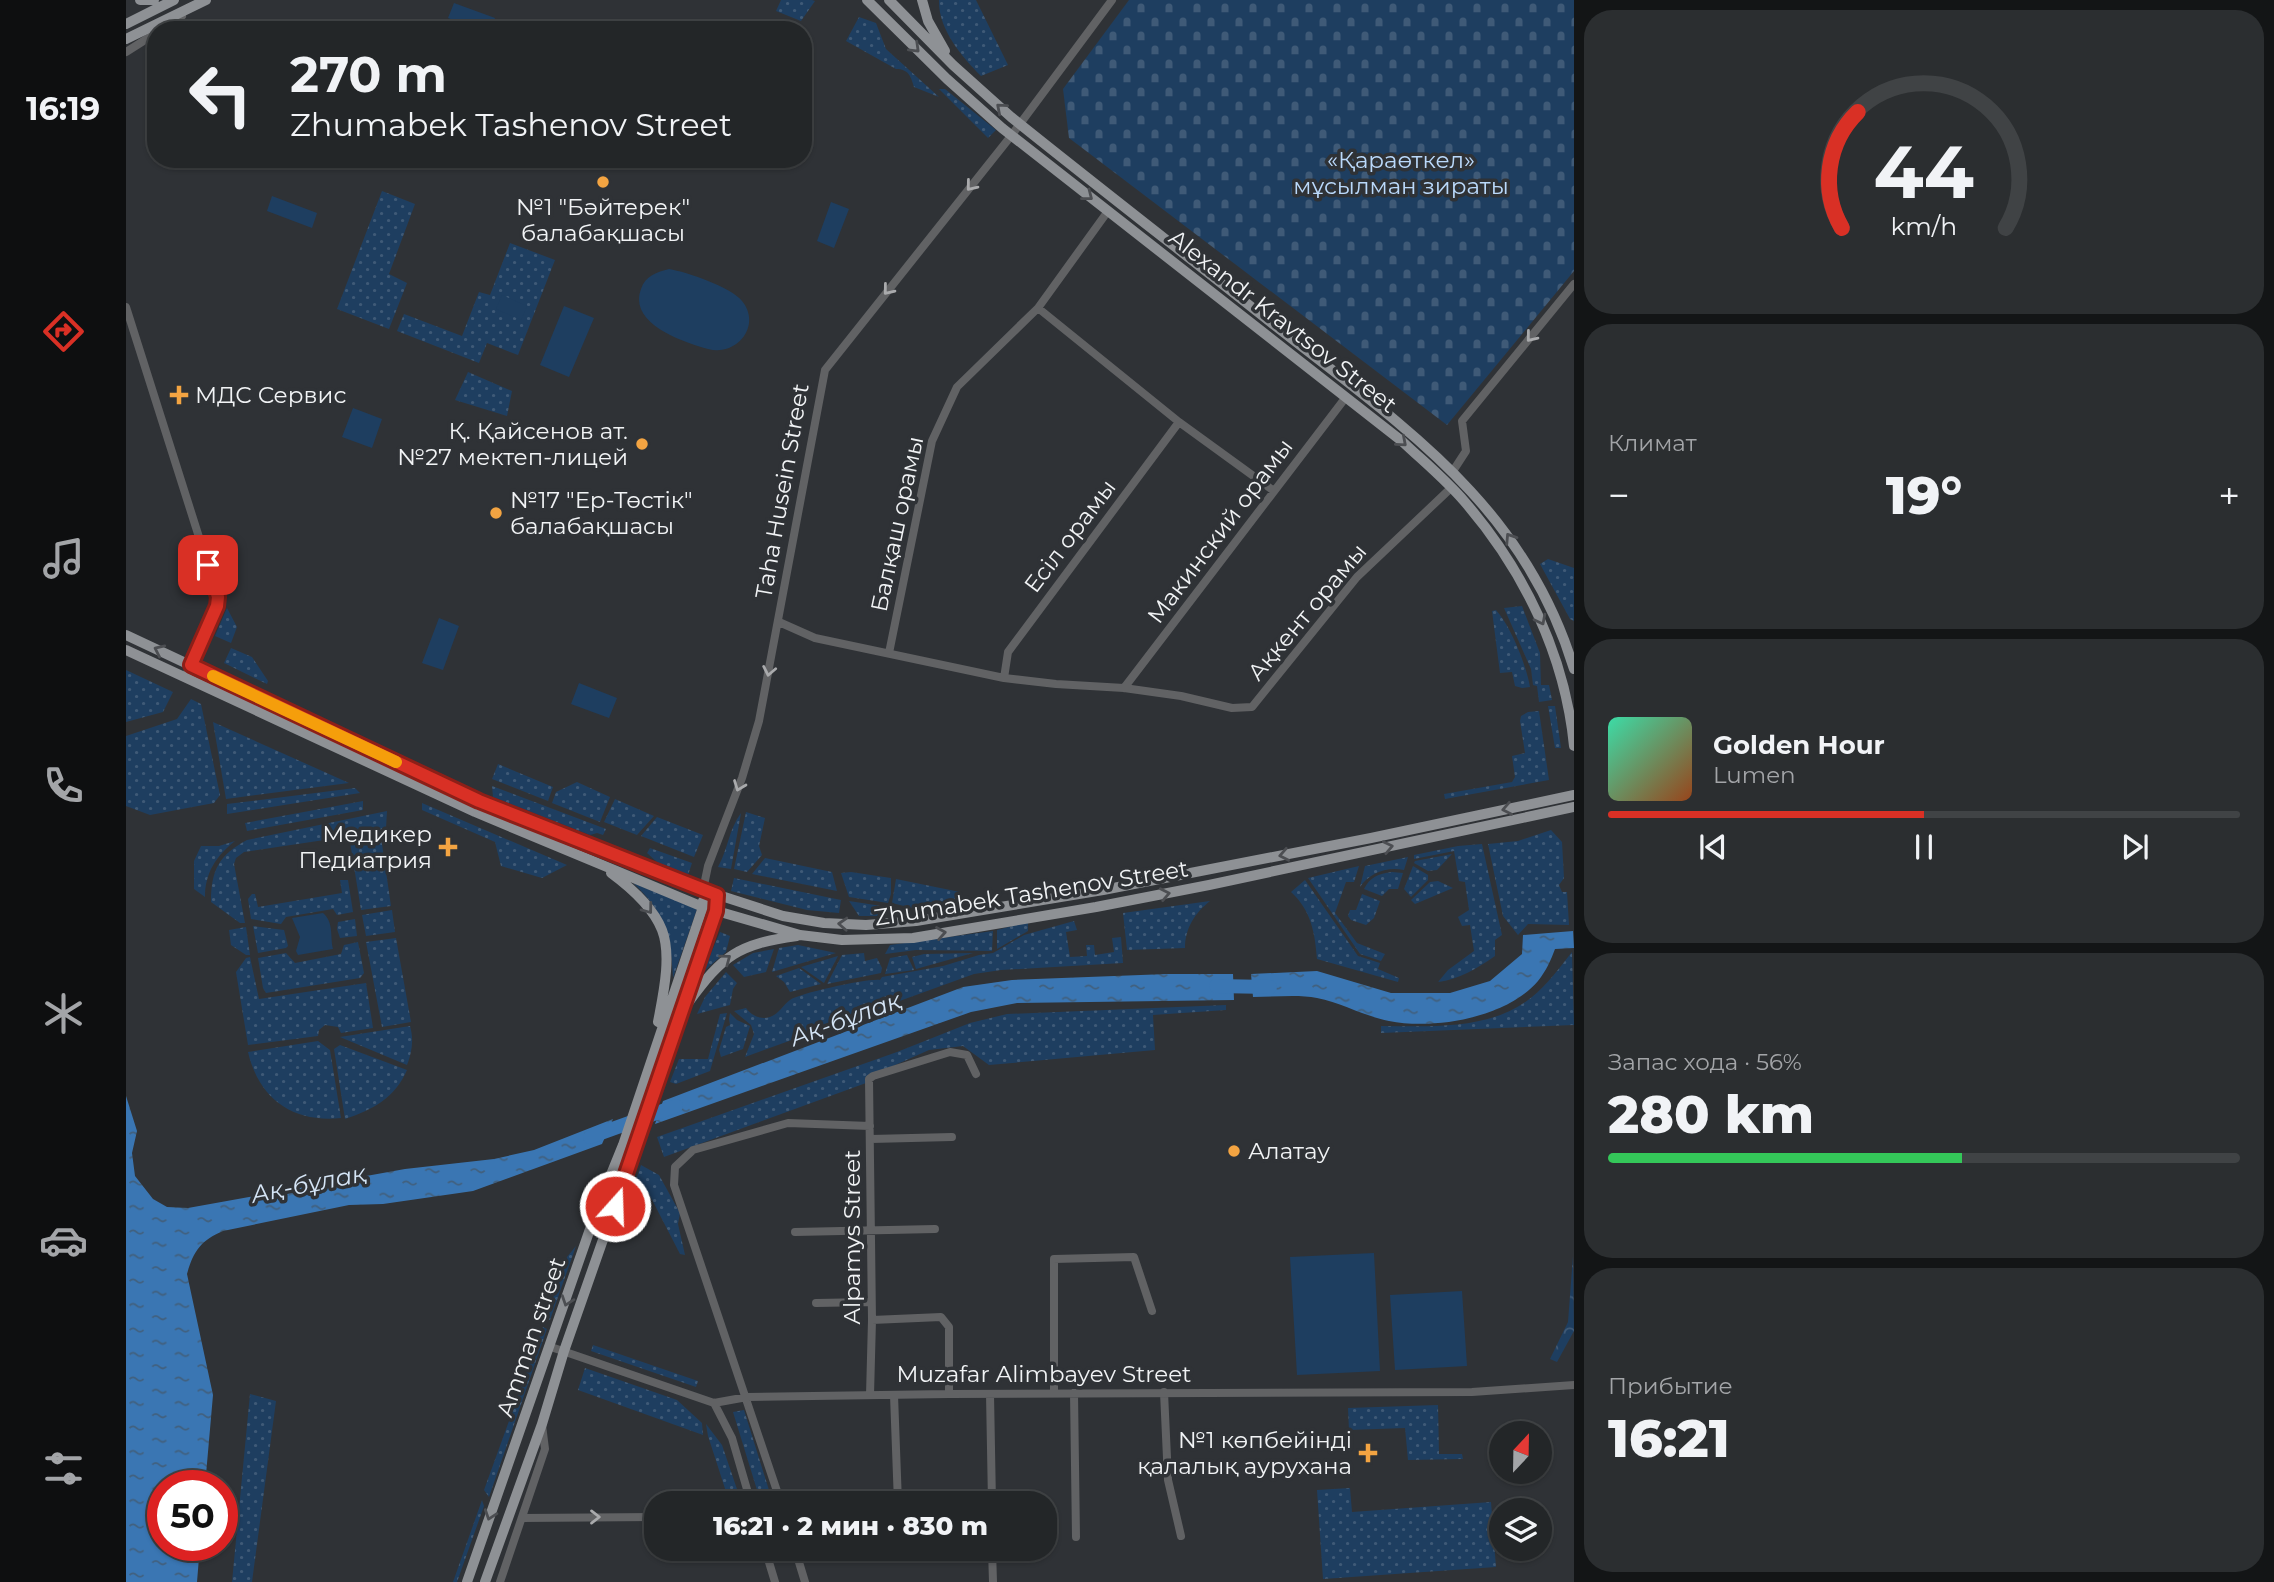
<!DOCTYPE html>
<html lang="ru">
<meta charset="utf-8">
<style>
body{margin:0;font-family:Montserrat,sans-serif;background:#2b2e30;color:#f1f3f6;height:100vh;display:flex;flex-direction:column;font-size:26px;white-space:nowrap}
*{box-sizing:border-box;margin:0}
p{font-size:23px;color:#a3a5a8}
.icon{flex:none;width:38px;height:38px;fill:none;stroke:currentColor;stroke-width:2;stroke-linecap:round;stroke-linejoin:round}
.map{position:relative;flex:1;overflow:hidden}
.details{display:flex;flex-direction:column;gap:10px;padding:10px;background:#131516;width:700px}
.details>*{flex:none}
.guide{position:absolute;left:21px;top:21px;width:665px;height:147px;border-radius:28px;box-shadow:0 2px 5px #0004,0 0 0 2px #404345;background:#232628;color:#f1f3f6;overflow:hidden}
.needle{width:46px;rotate:22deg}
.controls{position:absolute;left:1363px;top:1421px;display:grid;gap:14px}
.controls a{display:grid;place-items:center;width:63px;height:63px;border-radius:50%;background:#232628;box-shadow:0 2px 5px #0004,0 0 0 2px #404345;font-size:35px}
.speed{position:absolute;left:21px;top:1470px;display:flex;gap:14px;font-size:35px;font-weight:700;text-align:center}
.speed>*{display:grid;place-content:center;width:91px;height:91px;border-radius:50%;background:#232628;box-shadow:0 2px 5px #0004,0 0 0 2px #404345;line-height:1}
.speed .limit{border:10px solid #d22;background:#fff;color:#111}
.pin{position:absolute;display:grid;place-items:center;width:60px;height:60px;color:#fff;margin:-30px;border-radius:14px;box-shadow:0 4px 10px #0006}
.me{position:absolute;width:77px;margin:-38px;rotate:20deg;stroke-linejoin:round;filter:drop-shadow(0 0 5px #0008)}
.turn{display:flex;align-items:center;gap:24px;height:147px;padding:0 28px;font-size:32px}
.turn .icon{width:91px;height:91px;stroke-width:2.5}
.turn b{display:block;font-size:49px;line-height:60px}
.big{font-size:52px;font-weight:800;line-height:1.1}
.details .card{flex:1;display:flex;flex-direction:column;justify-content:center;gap:10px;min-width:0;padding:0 24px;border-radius:28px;background:#2b2e30}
.details .dial{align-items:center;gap:0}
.dial svg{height:182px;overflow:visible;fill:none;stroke:#404345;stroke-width:7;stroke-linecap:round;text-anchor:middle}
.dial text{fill:#f1f3f6;stroke:none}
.song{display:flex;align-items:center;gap:21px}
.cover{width:84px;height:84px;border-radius:10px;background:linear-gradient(135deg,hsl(160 70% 55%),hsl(20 70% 35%))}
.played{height:7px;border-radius:4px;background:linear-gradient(90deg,#d93025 50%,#404345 50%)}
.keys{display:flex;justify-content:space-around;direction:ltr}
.heat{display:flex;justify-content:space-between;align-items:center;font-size:38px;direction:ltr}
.charge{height:10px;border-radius:5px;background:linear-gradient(90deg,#34c759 56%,#404345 0)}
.trip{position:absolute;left:518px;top:1491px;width:413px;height:70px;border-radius:28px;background:#232628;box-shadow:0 2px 5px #0004,0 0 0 2px #404345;font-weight:800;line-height:70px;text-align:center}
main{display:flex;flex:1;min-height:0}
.menu{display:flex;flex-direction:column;width:126px;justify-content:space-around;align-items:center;background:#0e0f10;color:#a3a5a8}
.menu .icon{width:49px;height:49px}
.menu .active{color:#d93025}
.menu b{font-size:32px;color:#f1f3f6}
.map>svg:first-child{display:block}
</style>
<main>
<nav class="menu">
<b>16:19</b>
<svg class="icon active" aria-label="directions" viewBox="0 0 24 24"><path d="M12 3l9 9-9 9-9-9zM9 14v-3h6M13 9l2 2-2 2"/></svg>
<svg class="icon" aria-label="music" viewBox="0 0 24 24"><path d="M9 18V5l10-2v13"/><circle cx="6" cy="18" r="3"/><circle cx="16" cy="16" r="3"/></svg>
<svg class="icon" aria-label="phone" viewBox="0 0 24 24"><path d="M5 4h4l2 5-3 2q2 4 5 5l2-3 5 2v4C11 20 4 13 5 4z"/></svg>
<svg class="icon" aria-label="climate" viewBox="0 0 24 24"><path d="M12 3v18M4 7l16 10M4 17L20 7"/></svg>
<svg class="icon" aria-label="car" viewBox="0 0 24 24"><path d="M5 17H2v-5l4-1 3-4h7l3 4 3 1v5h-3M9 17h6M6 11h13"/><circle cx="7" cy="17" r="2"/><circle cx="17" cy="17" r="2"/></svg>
<svg class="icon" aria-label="filters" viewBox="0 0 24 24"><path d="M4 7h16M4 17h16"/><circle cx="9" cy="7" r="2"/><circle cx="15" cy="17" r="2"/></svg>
</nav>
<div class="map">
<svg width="1448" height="1582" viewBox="0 0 1448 1582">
<defs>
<pattern id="green-dots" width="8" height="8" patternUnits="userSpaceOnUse" patternTransform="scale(1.75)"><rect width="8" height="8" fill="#1e3e60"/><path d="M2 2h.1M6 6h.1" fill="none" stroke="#3f5a77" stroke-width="1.8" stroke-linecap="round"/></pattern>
<pattern id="forest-crowns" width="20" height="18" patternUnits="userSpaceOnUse" patternTransform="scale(1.75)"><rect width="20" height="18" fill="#1e3e60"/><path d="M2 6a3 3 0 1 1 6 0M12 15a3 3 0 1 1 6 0" fill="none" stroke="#3f5a77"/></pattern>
<pattern id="cemetery-stones" width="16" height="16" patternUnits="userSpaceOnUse" patternTransform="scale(1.75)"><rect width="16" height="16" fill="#1e3e60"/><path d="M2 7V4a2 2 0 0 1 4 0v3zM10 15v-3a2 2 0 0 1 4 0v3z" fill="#3f5a77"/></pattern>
<pattern id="water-ripples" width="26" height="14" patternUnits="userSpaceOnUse" patternTransform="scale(1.75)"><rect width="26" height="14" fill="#3a76b3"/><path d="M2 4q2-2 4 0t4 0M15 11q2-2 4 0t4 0" fill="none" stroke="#41607e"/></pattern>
</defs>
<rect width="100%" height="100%" fill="#2f3236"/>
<path fill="url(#green-dots)" d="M655,0H686L689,1L675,21L650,11Z
M813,0H850L882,65L855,76C836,57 812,29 813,0Z
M733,17L750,23L760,49L813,97L788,87C785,77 783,69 770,69L720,41Z
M813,89H819L870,130L862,138Z
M256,191L289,204L263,274L281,283L263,329L211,309Z
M384,243L429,260L392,355L361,343L353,363L271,331L278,314L336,336L353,292L364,295Z
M342,372L386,391L381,416L329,400Z
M1422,559L1448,568V621L1444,619L1414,564Z
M1396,606L1414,653L1415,685H1423L1426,700L1413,702L1411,686L1407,685L1405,669L1378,608Z
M101,608L111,627L105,643L89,636Z
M1370,610C1385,627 1400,664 1404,687L1396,688L1389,686L1386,672L1374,673L1366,611Z
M105,648L126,657L142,681L141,684L98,663Z
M0,670L47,692L37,712L0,722Z
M65,699L75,704L94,795L88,803L24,815L0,806V736L51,719Z
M1422,706H1429L1435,748H1429Z
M1413,711L1423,780L1319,799L1318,794L1386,782L1389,777L1386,756L1399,753L1394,721L1395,716L1402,712Z
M87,722L223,783L100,799Z
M372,764L427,787L422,801L366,779Z
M451,782L484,797L474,822L426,803L430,792Z
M366,786L480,829L477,835L471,833L464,835L367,797Z
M229,788L234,793L101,814V804Z
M489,799L528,816L511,835L478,822Z
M237,801V810L121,831L119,823Z
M296,803L441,865L416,878L375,866L369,842L296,810Z
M261,811L260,828L252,832L118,852L110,858L108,864L119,923H114L85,902C85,870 93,855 121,840Z
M620,812L639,818L633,846L636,855L621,872L608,869Z
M615,813L605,869L592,867C602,849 603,829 615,813Z
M531,817L577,835L568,857L515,836Z
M1425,830L1436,842L1438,878L1433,885L1436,892H1441L1443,925L1402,924L1392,935L1377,916L1362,844L1392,841Z
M255,837L265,906L235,910L224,842Z
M109,841C90,856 79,873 79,897L68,889V861L75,846H93Z
M1356,844L1376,935L1369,940V956C1352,968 1332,980 1312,982L1322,970L1348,951L1344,925L1336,926L1332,917L1343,910L1339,882L1333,881L1328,851L1288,859V855L1332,846Z
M524,848L566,863L562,875L532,863L521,853Z
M1326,854L1311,870L1302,871L1288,863L1289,861Z
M1282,857L1278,870C1261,866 1243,873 1234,887L1239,866Z
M639,858L706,872L711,891L626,874Z
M1233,866L1228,882H1220L1209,913L1231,943L1259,954L1255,961L1234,954L1182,878Z
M1287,866L1302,875V880L1285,897L1278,889Z
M725,872L765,878V894L762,903L723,897L715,873Z
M1266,872L1277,873L1272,889H1263L1256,896L1238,889C1244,877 1252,874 1266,872Z
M608,878L715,900L713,913L681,910L605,891Z
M770,879L834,892L832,903L790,909L766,903Z
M214,880H222L227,912L211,915L207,909L160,917L155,924L125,919L122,899L126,894H129L132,907L216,893Z
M1179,880L1232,956L1254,963L1252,969L1273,978L1272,982L1191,959C1189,933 1185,910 1165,892Z
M1312,881L1327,888L1289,904L1285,900L1304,882Z
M507,883L571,909L547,978C545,936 539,912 507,883Z
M1236,894L1254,901L1248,918L1240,925L1225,920L1222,916L1224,910H1230Z
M723,901L762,907L760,916H733Z
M1084,901C1069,913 1059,928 1059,948L1001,950L997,913Z
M266,910L269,932L240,936L236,915Z
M229,919L231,936L214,938L211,929L212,922Z
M948,921L951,930L940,932L944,957L961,956L960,945H968L969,955L988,952L986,938L995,937L997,963L875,970L848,974L619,1057L628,1034L625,1025L608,1011L620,1008C626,1016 635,1020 644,1017C653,1014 657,1005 664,1000C674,993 743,978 754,980L756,977L817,966L853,955L867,953L898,935Z
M902,922V931L871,949V930Z
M127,926L158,930L162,946L160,948L132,953Z
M120,927L124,955H120L105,945L103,930Z
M867,931L866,951L790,950L759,954L764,945Z
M594,932L604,936L600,952L577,972Z
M270,938L285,1022L256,1027L240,942Z
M232,942L238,973L234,978L140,993L137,988L132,958L160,953L169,963L215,954L218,945Z
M672,945L710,953L646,972L653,948Z
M648,949L640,972L618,977L607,965L627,953Z
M1446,952L1448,1025L1255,1033V1026C1305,1026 1364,1031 1406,997C1421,985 1434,967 1446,952Z
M738,953L739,961L751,958L756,968L755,973L701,984L716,955Z
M847,953L790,969L786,957L798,954Z
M781,955L788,970L759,974L764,958Z
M712,956L698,983L675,967Z
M124,957L133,999L240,983L247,1028L215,1033L212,1027L199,1025L193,1030L192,1036L122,1045L110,972L120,958Z
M673,968L695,984L664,992L658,982L650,976Z
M600,972L611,983L607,989L604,1005L571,1014L579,997Z
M1100,1005V1010L1027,1015L1029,1050L863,1065L837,1046L803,1050L740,1078V1083L538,1157L531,1137L771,1052L844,1023L881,1014Z
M601,1013L584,1071L550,1084L544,1082L553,1059H582L594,1014Z
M604,1013L611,1020L624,1026L617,1049L595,1057L593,1050L600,1027L604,1025L603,1019Z
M284,1026C288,1040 286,1052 281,1065L214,1037Z
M192,1041L204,1050L215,1118C167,1123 133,1099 122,1052Z
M214,1045L281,1070C269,1098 246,1110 219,1119L208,1049Z
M515,1165L533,1175L554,1213L552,1224L559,1255L554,1254L522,1192L508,1185Z
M450,1246L424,1320L420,1319L441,1257Z
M417,1327L421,1329L363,1497L358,1490Z
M467,1345L572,1381L570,1387L465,1351Z
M459,1368L551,1400L576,1423L577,1435L452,1390Z
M124,1394L150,1401L126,1582H106Z
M1312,1405L1313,1454H1336L1337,1459L1282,1460L1279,1428L1223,1430L1222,1408Z
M618,1410L647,1503H635L607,1412Z
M580,1424L596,1445L615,1501H603L582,1436Z
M1224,1488L1226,1512L1365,1502L1370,1567L1197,1579L1191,1490Z
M356,1500L358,1506L331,1582H327Z"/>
<path fill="url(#forest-crowns)" d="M1447,1256L1448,1331L1431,1362L1424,1359L1442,1322Z"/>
<path fill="url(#cemetery-stones)" d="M1003,0H1448V271L1321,425L943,138L937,89Z"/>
<path fill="#1e3e60" d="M328,3L369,18L364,30H353L322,18Z
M146,196L191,213L186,228L141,211Z
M705,202L723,209L708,248L691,241Z
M543,269C561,272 605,287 616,301C636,325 611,357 582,349C557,342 502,324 515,289C519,276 531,272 543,269Z
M376,295L401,306L395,320L370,309Z
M438,306L468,318L443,377L414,365Z
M227,408L256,419L246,448L216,437Z
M313,618L333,626L317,670L296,663Z
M453,683L491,698L483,718L445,704Z
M197,913C208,922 204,937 207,949L172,955L170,951L174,937L166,918Z
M1248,1253L1254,1371L1171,1375L1164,1257Z
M1336,1291L1341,1366L1269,1370L1264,1295Z"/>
<path fill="url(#water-ripples)" d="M1447,931L1448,948L1429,949C1425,960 1420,971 1412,981C1381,1018 1308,1030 1263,1021C1238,1016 1216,1003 1191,998C1172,994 1148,997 1127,997L1125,974L1191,971L1265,993H1324L1364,981L1396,954L1397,935Z
M1041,974H1107L1108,1000L891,1003L845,1012L529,1124L537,1101L837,987L886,980Z
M0,1096L11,1131L6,1153L9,1176L27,1199L41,1207L62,1208L279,1169L368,1159L408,1150L487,1119L476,1144L347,1191L257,1204L223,1205L97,1231C75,1240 67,1252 61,1274L87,1395L79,1486H37V1545H74L71,1582H0Z"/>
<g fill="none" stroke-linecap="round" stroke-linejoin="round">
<path stroke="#3a76b3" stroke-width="14" d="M1090,986L1144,987
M464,1137L550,1106"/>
<path stroke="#616264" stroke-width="8" d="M35,30L56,16
M0,52L30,33
M0,307L92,597L88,616L59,677
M912,308L1053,422L1148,491
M1327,471L1340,451L1336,421L1448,284
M653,622L689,638L878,678L930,684L998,688L1055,696L1106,708L1126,707L1231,577L1325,488
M763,653L806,441L831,387L912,308L982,211
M878,678L882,652L1053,422
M998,688L1220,397
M577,890L582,866L616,778L633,721L699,370L885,136L986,0
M745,1139L826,1137
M669,1232L809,1229
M690,1303L745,1302
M746,1320L815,1317L823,1327V1394
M425,1347L588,1403L621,1397L823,1394L1346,1392L1448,1385
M1038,1392L1042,1480L1055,1536
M928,1393V1259L1008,1257L1026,1311
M948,1393L950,1537
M864,1394L866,1503
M744,1395L746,1320L743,1079L747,1076L824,1052L841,1055L850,1074
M768,1395L772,1503
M588,1403L606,1438L625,1503
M655,1503L548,1185L549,1167L567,1150L662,1123L744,1126
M396,1518L530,1517
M639,1549L649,1582
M669,1549L679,1582
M773,1549L774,1557
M866,1549L867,1582
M374,1582L419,1449L416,1425"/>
<path stroke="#8e9195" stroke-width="10" d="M14,0H28
M741,0L821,79L876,128L1277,442C1297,461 1320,480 1338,501C1398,570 1439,655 1448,746
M763,0L827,65L885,117C972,187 1060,255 1147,324C1275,425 1398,504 1448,669
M796,0L802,21L819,51
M0,24L48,0
M0,39L80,0
M0,635L353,801L577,890L657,916L698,923L740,925L790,921L977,890L1245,838L1448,795
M0,650L349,812L577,907L674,935L716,940L787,938L970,907L1083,885L1448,807
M485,873C504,887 527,907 536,930C546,956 537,995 532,1022
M562,1003C597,955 612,944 671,936
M341,1582L471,1209L497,1145L577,907V901
M359,1582L416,1424L438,1351L527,1097L590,905"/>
</g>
<defs><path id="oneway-chevron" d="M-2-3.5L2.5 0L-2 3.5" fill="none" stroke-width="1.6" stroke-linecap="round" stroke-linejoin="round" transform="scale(1.75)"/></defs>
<g stroke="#4c4e52">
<use href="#oneway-chevron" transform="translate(789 48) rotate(44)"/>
<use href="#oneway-chevron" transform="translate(875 108) rotate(-139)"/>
<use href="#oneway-chevron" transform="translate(962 196) rotate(38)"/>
<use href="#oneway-chevron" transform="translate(1276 442) rotate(41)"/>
<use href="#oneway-chevron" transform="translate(1384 538) rotate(-123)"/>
<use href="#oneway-chevron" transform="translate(1415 620) rotate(63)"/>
<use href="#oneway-chevron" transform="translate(33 650) rotate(-155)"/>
<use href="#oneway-chevron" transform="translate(1381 809) rotate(169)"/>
<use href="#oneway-chevron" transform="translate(1262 847) rotate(-12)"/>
<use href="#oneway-chevron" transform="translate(1158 855) rotate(169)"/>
<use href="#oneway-chevron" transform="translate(1039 894) rotate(-11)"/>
<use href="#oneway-chevron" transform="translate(522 909) rotate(53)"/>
<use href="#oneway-chevron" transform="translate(717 924) rotate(-177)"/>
<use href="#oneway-chevron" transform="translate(815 933) rotate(-10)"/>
<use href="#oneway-chevron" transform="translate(600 959) rotate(-37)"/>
<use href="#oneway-chevron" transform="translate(441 1301) rotate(109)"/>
<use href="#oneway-chevron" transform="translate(364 1515) rotate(109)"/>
</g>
<g stroke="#a9aaac">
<use href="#oneway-chevron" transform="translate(845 186) rotate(129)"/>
<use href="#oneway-chevron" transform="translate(762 290) rotate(129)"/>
<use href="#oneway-chevron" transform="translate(1405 337) rotate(129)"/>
<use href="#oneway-chevron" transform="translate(643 671) rotate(101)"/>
<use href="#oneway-chevron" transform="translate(613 786) rotate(111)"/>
<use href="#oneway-chevron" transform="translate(469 1517)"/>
</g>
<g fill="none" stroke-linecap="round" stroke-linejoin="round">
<defs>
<path id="route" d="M82,565L92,597L91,606L65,665L353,801L591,895L590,911L489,1206"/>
</defs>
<use href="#route" stroke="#8d1f18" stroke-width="18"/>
<use href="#route" stroke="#d93025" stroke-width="12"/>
<path stroke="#f59e0b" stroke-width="12" d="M87,676L270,762"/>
</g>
<g fill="#f3a442" stroke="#2f3236" stroke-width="2.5">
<circle cx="477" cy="182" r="7"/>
<path d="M49.5 384.5h7v7h7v7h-7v7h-7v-7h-7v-7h7z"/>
<circle cx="516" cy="444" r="7"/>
<circle cx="370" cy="513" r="7"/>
<path d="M318.5 836.5h7v7h7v7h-7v7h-7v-7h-7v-7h7z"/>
<circle cx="1108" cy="1151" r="7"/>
<path d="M1238.5 1442.5h7v7h7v7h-7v7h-7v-7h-7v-7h7z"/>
</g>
<g text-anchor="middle" stroke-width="7" stroke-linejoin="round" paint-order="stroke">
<g font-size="23" fill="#bad9fb" stroke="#2f3236">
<text x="1275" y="168">«Қараөткел»<tspan x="1275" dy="26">мұсылман зираты</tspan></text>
</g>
<g font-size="23" fill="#f1f3f5" stroke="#2f3236" text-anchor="start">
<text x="477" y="215" text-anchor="middle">№1 "Бәйтерек"<tspan x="477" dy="26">балабақшасы</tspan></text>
<text x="69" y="403">МДС Сервис</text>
<text x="502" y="439" text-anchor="end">Қ. Қайсенов ат.<tspan x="502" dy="26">№27 мектеп-лицей</tspan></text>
<text x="384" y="508">№17 "Ер-Төстік"<tspan x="384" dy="26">балабақшасы</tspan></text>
<text x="306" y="842" text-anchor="end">Медикер<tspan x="306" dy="26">Педиатрия</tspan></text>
<text x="1122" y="1159">Алатау</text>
<text x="1226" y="1448" text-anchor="end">№1 көпбейінді<tspan x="1226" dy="26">қалалық аурухана</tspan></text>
</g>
<g font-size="23" fill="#f1f3f5" stroke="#2f3236">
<text transform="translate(1157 321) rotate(38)" y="8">Alexandr Kravtsov Street</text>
<text transform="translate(656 491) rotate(-80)" y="8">Taha Husein Street</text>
<text transform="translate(771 524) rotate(-78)" y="8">Балқаш орамы</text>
<text transform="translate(1094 531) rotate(-53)" y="8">Макинский орамы</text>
<text transform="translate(944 536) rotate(-53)" y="8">Есіл орамы</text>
<text transform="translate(1181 612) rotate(-50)" y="8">Ақкент орамы</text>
<text transform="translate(905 893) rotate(-9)" y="8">Zhumabek Tashenov Street</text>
<text transform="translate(726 1237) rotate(-90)" y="8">Alpamys Street</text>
<text transform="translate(405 1337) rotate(-71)" y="8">Amman street</text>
<text x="918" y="1382">Muzafar Alimbayev Street</text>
</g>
<g font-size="24" font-style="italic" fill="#d5e5f6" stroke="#2f3236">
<text transform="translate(720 1019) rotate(-20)" y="8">Ақ-бұлақ</text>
<text transform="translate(183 1184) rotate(-11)" y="8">Ақ-бұлақ</text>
</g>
</g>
</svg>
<div class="controls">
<a><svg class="needle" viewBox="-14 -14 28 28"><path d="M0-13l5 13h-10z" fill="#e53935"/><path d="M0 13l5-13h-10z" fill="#a3a5a8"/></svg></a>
<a><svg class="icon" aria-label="layers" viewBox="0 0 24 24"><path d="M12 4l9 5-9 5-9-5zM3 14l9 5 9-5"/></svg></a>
</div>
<div class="speed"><div class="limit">50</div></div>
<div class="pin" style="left:82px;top:565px;background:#d93025"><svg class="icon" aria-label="arrive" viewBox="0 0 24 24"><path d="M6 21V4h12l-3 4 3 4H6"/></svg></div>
<svg class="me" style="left:489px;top:1206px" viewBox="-20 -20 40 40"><circle r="17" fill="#d93025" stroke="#fff" stroke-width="3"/><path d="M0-11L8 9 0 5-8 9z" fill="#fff"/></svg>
<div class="trip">16:21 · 2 мин · 830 m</div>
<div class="guide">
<div class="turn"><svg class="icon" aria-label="left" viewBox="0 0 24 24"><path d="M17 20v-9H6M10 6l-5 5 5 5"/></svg><div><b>270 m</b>Zhumabek Tashenov Street</div></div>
</div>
</div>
<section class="details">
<div class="card dial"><svg viewBox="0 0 100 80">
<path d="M14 69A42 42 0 1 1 86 69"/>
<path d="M14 69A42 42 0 0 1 21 18" stroke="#d93025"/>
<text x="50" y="56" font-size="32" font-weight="700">44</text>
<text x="50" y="72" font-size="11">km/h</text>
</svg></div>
<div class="card"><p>Климат</p>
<div class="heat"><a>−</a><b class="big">19°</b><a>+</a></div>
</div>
<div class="card">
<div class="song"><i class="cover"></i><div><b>Golden Hour</b><p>Lumen</p></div></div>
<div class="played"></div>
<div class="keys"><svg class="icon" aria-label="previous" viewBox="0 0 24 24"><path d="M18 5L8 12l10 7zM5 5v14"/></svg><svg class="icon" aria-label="pause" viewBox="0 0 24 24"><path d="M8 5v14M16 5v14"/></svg><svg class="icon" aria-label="next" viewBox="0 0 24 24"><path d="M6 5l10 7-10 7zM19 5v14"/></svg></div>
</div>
<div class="card"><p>Запас хода · 56%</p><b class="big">280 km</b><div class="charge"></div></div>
<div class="card"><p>Прибытие</p><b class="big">16:21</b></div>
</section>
</main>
